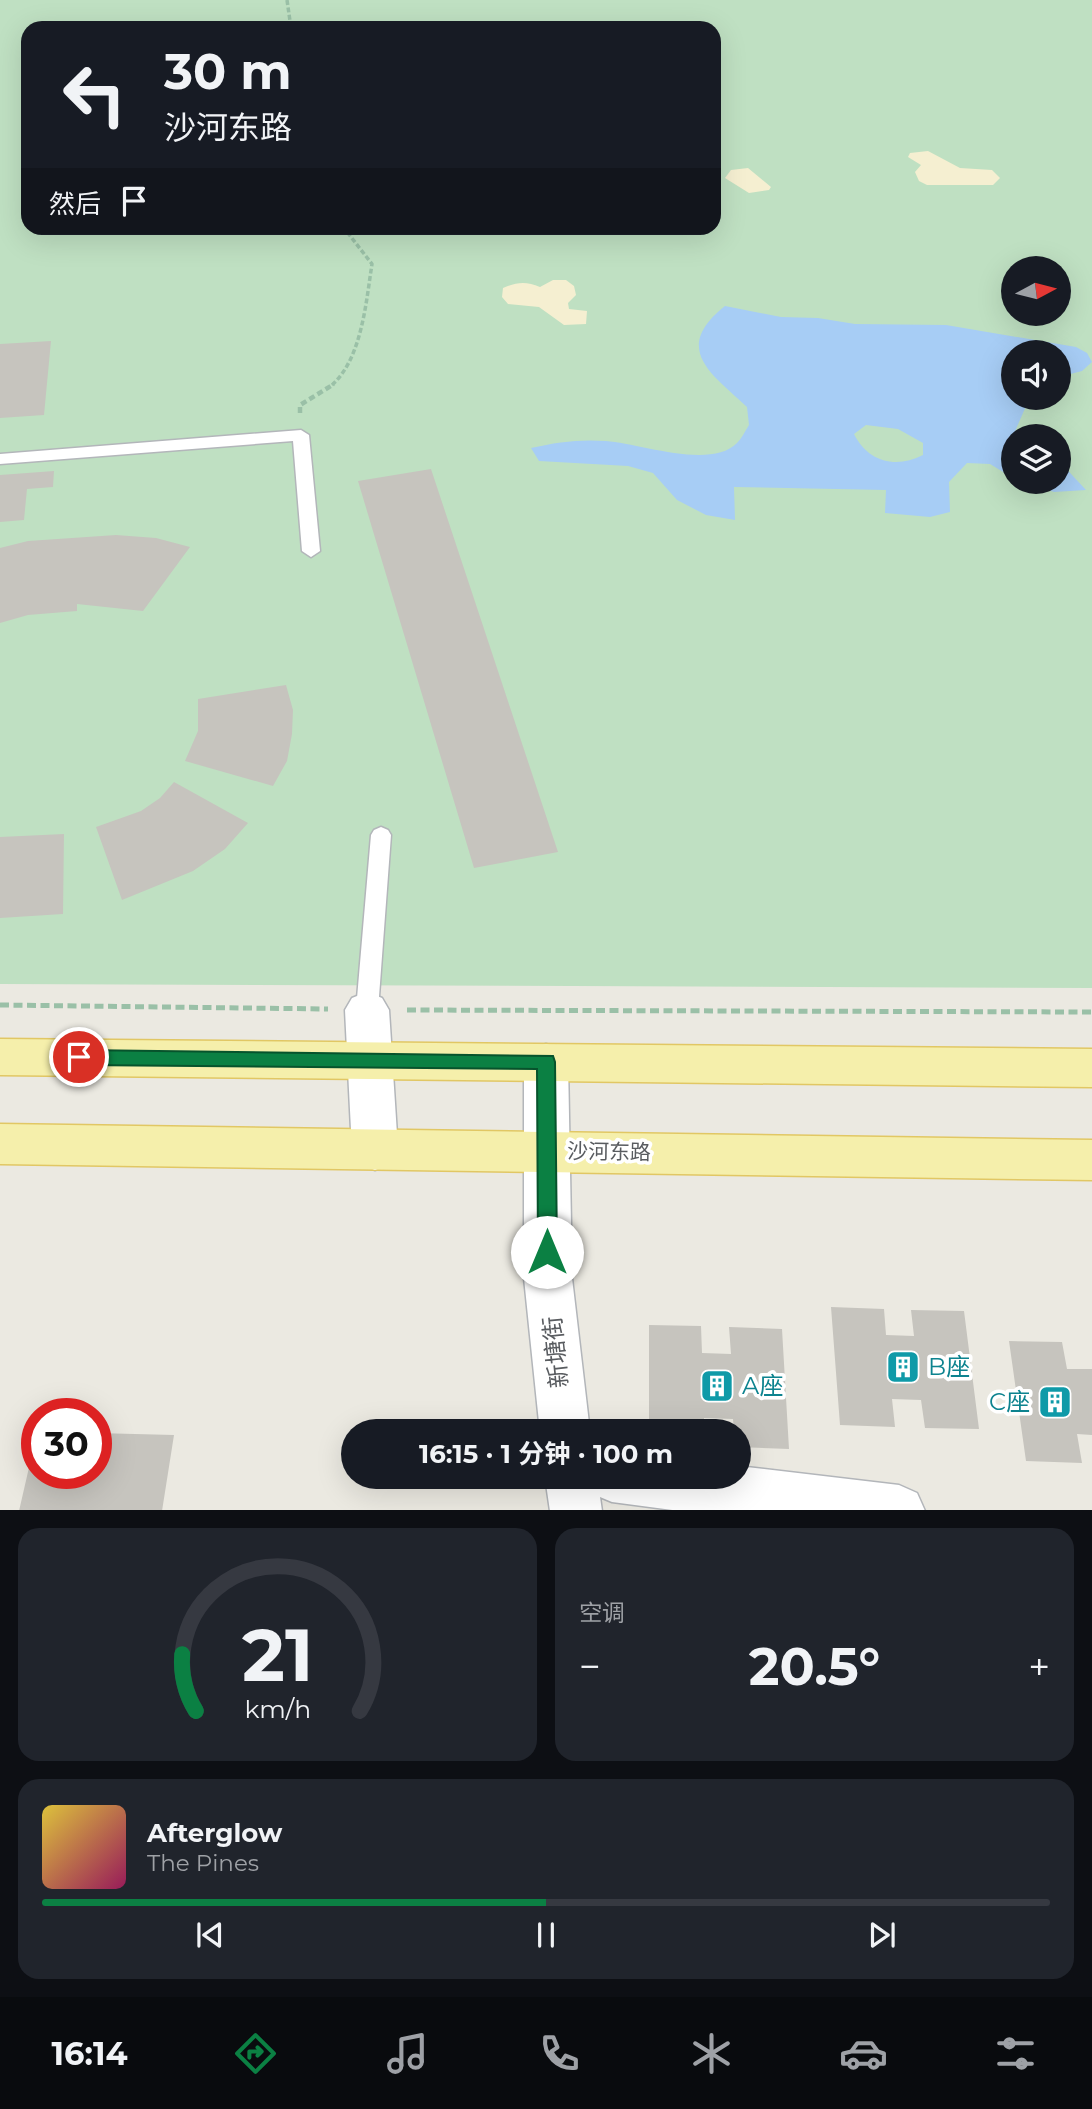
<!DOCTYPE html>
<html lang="zh">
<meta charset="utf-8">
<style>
body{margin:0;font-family:Montserrat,"Noto Sans SC",sans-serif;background:#20242c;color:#f1f3f6;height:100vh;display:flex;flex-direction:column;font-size:26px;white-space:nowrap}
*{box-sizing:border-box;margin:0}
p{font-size:23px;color:#9ea1a6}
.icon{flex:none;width:38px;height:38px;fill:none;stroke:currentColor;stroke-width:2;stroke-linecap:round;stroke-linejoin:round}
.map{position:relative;height:1510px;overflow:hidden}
.drawer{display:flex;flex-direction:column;gap:18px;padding:18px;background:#0d0f14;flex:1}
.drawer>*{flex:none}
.top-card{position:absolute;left:21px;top:21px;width:700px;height:214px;border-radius:21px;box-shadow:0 7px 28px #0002;background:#171b24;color:#f1f3f6;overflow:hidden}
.needle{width:46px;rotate:83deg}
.tools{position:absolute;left:1001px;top:256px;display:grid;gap:14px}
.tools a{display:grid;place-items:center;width:70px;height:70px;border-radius:50%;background:#171b24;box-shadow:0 7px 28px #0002;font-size:35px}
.speed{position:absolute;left:21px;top:1398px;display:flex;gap:14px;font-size:35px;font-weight:700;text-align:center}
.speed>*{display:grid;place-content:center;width:91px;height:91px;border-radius:50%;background:#171b24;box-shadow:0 7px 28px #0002;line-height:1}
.speed .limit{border:10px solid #d22;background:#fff;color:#111}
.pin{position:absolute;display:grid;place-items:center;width:60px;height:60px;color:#fff;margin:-30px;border:4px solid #fff;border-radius:50%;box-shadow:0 2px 7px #0007}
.me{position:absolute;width:77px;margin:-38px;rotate:0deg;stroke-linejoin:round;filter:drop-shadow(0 0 5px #0008)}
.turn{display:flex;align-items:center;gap:24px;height:147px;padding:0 28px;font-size:32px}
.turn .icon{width:91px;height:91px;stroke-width:2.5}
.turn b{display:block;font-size:49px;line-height:60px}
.then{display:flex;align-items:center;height:66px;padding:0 28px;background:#0003;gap:14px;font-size:26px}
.big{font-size:52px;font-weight:700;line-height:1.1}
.drawer .tile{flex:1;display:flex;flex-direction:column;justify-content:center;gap:10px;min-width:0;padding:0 24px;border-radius:21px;background:#20242c}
.drawer .dial{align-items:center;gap:0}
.dial svg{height:182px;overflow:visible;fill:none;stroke:#363941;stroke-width:7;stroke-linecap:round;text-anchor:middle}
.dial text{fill:#f1f3f6;stroke:none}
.song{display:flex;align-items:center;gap:21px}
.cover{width:84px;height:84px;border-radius:10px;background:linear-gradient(135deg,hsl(50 70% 55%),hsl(330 70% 35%))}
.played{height:7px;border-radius:4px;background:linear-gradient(90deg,#0b8043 50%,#363941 50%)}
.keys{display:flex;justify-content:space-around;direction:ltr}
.heat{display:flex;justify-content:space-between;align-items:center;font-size:38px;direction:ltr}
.drawer .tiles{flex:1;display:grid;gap:18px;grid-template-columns:1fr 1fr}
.tile:last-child{grid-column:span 2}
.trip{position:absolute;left:341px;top:1419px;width:410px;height:70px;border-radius:35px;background:#171b24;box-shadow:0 7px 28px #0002;font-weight:700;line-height:70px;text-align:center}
.tabs{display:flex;height:112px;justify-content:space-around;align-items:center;background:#090b0e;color:#9ea1a6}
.tabs .icon{width:49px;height:49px}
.tabs .selected{color:#0b8043}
.tabs b{font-size:32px;color:#f1f3f6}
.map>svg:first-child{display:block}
</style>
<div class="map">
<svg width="1092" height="1511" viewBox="0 0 1092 1511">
<rect width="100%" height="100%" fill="#ebe9e1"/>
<path fill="#bfe0c2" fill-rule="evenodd" d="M0,0H1092V988L0,984ZM28,28H714V228H28ZM1013,268H1059V313H1013ZM1013,352H1059V397H1013ZM1013,436H1059V481H1013Z"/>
<path fill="#f5efd1" d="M928,151L960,168L992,170L1000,178L993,185H927L919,181L915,172L921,165L908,157L910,153Z
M748,168L771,187L769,190L749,193L725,178L731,170Z
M553,280H566L574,286L576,295L568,303L569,309L587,311L586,324L564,325L539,307L508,304L502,297L503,288C517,282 526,281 540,287Z"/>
<path fill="#a7cdf5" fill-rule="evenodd" d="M725,306L781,317L818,318L855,324L946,325L1076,347L1087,353L1092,362L1082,371L1059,377V352H1013V397H1030L1013,436V478L990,464L967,463L949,482L950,512L930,517L885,513L886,490L734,487L735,520L706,515L677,500L653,473L628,466L539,461L531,448C557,442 580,439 606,441C638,443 711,470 737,443C742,438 745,431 749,425L747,407C712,374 671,349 725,306ZM866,425L898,429L923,443V455C896,469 868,462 854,434Z
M1059,461L1086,490L1054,492L1021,481H1059Z"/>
<path fill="#c6c4be" d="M51,341L44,415L0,418V344Z
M431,469L558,852L474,868L358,481Z
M54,471L53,487L27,489L24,520L0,522V475Z
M116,535L156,538L190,547L143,611L77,604V611L28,615L0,623V548L28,541Z
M286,685L293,710L292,734L287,761L273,786L185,761L198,731V699Z
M174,782L248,823L225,849L193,871L122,900L96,827L141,811L160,798Z
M64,834L63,914L0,918V837Z
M831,1307L884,1309L886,1335L914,1336L911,1310L964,1311L979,1429L925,1428L921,1400L892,1399L895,1427L840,1425Z
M649,1325L701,1326L702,1353L731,1354L729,1327L782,1329L789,1449L738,1447V1432H734L733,1419L704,1418V1432H649Z
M1009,1341L1062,1342L1067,1369H1092V1435L1077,1434L1082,1463L1026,1461Z
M96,1433L174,1435L162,1511H19L36,1437L37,1474H96Z"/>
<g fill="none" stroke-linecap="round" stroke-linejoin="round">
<defs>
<path id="lane" d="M301,430L309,435L320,551L311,557L302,551L293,441L0,464V454Z
M381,827L388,830L391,835L378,1010L375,1016L367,1019L359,1016L356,1010L371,835L374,830Z"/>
<path id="street" d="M367,992L382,998L389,1010L398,1150L391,1164L375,1170L359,1164L352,1150L345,1010L352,998Z
M546,1044L562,1049L568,1062L572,1278L590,1432H540L524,1278V1062L530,1049Z
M738,1466L899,1485L917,1493L925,1511H680L612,1502L600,1497L602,1511H550L545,1477H738Z"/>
<path id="primary" d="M0,1039L1092,1049V1087L0,1075Z
M0,1124L1092,1140V1180L0,1164Z"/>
</defs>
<use href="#lane" stroke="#b3b6ba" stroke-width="3"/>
<use href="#street" stroke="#b3b6ba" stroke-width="3"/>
<use href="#primary" stroke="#e1c764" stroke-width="3"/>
<path stroke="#9ac0a7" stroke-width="3.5" stroke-dasharray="5 2.5" stroke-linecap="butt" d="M287,0L291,28
M332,385C362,358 366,302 372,264L344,228"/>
<path stroke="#9ac0a7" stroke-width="4.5" stroke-dasharray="6 3.5" stroke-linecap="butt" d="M300,413V405L334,384"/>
<path stroke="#9ac0a7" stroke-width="5" stroke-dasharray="9 4.5" stroke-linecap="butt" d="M0,1005L328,1009
M407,1010L1092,1012"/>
<use href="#lane" fill="#fff" fill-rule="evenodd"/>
<use href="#street" fill="#fff" fill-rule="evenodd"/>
<use href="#primary" fill="#f5efab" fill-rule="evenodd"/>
</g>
<path fill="#0b8043" stroke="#07532c" stroke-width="2" d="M79,1050L553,1056L555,1062L557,1252L554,1259L547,1261L540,1259L538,1252L537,1069L79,1065L70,1057Z"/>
<defs>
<symbol id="building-square" viewBox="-11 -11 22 22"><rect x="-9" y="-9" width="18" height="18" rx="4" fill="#0f9aa8" stroke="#fff"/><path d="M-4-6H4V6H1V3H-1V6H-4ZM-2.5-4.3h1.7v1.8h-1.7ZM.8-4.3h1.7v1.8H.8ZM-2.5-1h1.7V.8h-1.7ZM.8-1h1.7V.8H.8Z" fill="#fff"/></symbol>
</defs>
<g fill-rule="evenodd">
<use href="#building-square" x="884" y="1348" width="38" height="38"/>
<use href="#building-square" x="698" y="1367" width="38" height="38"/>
<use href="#building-square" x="1036" y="1383" width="38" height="38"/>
</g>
<g text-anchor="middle" stroke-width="7" stroke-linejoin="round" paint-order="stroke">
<g font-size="21" fill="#595c60" stroke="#fff">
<text transform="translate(609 1152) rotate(1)" y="7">沙河东路</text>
</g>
<g font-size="24" fill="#595c60" stroke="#fff">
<text transform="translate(556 1352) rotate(-96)" y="8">新塘街</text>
</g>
<g font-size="24" fill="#0d838f" stroke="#fff" text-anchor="start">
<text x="928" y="1375">B座</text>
<text x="742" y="1394">A座</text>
<text x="1030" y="1410" text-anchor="end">C座</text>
</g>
</g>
</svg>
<div class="tools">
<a><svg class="needle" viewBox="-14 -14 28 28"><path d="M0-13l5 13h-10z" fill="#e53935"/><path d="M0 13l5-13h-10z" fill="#9ea1a6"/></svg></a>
<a><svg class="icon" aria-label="sound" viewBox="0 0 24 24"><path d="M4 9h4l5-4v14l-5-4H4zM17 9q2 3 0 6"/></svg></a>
<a><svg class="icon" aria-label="layers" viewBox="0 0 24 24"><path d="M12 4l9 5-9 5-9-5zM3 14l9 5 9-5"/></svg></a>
</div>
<div class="speed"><div class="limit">30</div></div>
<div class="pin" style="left:79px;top:1057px;background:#d93025"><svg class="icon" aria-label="arrive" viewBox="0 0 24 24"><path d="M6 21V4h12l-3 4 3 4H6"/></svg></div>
<svg class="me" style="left:547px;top:1252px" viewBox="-20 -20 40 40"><circle r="19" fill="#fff"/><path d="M0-13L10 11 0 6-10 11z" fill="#0b8043"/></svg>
<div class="trip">16:15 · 1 分钟 · 100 m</div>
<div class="top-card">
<div class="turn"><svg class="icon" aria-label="left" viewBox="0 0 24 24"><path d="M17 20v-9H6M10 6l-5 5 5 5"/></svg><div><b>30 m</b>沙河东路</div></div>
<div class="then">然后<svg class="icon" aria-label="arrive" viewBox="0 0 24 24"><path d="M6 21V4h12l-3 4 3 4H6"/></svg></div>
</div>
</div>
<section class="drawer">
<div class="tiles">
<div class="tile dial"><svg viewBox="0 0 100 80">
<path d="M14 69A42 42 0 1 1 86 69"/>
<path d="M14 69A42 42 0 0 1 8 44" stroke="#0b8043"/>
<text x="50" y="56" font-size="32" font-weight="700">21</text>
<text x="50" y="72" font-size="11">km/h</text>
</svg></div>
<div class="tile"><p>空调</p>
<div class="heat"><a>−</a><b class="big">20.5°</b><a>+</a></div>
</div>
<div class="tile">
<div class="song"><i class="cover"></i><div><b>Afterglow</b><p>The Pines</p></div></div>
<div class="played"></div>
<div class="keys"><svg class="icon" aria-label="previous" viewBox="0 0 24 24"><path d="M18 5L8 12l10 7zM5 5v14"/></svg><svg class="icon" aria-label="pause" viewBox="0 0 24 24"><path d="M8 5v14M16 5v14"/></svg><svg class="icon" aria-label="next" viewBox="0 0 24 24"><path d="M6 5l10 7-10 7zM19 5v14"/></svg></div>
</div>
</div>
</section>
<nav class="tabs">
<b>16:14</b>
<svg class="icon selected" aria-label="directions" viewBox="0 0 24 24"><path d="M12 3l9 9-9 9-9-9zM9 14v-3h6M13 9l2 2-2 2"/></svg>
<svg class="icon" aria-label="music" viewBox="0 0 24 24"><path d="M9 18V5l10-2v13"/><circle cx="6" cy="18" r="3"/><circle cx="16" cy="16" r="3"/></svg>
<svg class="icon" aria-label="phone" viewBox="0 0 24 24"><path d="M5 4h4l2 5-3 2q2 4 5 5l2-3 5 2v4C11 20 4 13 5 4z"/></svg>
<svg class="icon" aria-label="climate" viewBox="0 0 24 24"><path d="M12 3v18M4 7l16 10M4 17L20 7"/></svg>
<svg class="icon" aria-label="car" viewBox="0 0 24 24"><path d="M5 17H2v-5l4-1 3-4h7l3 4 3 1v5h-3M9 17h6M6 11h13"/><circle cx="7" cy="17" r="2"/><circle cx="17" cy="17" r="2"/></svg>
<svg class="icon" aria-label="filters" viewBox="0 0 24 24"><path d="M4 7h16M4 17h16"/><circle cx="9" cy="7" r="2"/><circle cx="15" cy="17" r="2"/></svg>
</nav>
